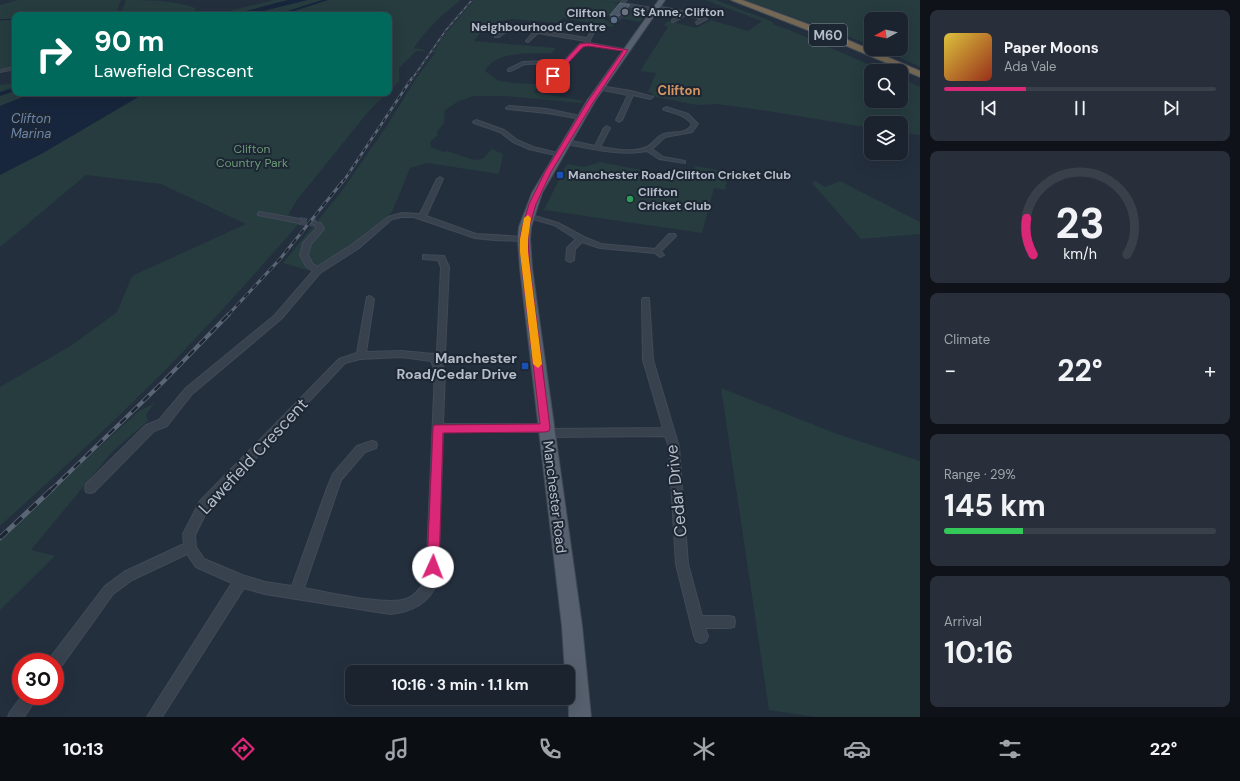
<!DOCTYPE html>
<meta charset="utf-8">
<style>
body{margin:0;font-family:"DM Sans",sans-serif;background:#282f3a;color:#f1f3f6;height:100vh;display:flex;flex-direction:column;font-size:15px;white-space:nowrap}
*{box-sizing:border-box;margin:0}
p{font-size:13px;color:#a0a4aa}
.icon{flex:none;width:22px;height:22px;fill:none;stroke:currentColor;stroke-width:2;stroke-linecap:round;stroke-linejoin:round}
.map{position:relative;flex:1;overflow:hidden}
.details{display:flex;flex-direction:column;gap:10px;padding:10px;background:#0f1319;width:320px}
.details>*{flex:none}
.banner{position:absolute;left:12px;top:12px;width:380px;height:84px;border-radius:8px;box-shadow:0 4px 16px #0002,0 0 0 1px #39404a;background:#00695c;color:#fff;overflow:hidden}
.needle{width:26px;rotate:262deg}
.tools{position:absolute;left:864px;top:12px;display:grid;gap:8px}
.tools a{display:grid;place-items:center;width:44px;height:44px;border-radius:8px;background:#1b232e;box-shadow:0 4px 16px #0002,0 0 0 1px #39404a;font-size:20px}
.speed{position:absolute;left:12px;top:653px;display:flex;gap:8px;font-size:20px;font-weight:700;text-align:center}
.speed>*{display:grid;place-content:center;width:52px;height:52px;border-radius:50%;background:#1b232e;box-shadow:0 4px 16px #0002,0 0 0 1px #39404a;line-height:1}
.speed .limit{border:6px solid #d22;background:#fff;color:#111}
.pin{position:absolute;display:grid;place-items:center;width:34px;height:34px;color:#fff;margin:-17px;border-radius:8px;box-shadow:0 2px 6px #0006}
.me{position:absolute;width:44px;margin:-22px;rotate:2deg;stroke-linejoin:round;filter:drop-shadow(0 0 3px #0008)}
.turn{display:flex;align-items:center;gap:14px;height:84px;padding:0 16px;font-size:18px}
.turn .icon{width:52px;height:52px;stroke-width:2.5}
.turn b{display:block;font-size:28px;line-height:34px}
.big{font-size:30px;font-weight:700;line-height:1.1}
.details .tile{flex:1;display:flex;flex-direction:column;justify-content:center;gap:6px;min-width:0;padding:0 14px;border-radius:8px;background:#282f3a}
.details .dial{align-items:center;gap:0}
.dial svg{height:104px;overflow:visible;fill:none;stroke:#39404a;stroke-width:7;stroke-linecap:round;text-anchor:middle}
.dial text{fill:#f1f3f6;stroke:none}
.song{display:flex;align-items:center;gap:12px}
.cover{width:48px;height:48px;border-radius:6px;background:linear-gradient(135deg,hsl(50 70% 55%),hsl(10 70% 35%))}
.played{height:4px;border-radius:2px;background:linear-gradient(90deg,#db2777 30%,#39404a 30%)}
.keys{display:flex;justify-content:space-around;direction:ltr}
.heat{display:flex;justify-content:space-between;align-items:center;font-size:22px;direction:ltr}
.charge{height:6px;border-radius:3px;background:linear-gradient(90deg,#34c759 29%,#39404a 0)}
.trip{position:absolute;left:345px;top:665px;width:230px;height:40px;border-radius:8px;background:#1b232e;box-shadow:0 4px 16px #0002,0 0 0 1px #39404a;font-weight:700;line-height:40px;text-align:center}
.menu{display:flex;height:64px;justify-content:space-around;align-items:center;background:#0b0e12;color:#a0a4aa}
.menu .icon{width:28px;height:28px}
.menu .active{color:#db2777}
.menu b{font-size:18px;color:#f1f3f6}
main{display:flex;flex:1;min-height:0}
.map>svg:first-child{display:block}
</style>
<main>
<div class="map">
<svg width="920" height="717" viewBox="0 0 920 717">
<rect width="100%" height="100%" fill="#242f3e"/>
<path fill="#263c3f" d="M18,0H121L116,15H15V66L0,69V5Z
M126,0C149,0 175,0 195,8V11L201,14L120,15Z
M274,0H288L231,15H213Z
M307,0H461C443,14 426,29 414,48L425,50L424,51H416L399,68V82L389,91V15H247Z
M474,0H624L617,3L601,1L650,9L640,22L608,16L605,20L615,24L612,27L563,18L558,23L512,19L487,24L474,41L556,48L552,53C532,54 496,50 485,71L499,81L513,83L540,84L534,92L584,101L582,103L504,96H473L457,102L445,110L444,123L437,132L438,135L430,142L431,147L443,152L447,151L474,160L482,159L492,149L503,154L499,174L427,163L410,168L392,212L353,247L314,272L283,263L341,192L386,127L417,77L435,53L431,52L432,51L435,50L442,38Z
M705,0H716L773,22V24L792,31L884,71H871V101H901V78L920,87V135L901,133V123H871V128L774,112L717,104L697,105L652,96V93L648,92L656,73L640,71L668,27L664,25L668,21L696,28L711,20L748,31L762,21Z
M745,0H920V67L881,49H901V19H871V45Z
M15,83V93H387L368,112L297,200L288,215L303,219C252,277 201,335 145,390C98,437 49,481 0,526V387L72,345L117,312L132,276L246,224L161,184L86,175L0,247V85Z
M600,162L692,180L695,166L728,172L725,190L714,188L702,233L544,210L567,164L584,167Z
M816,181L825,187L840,181L920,222V234L861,239L812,183Z
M721,388L837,434L920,461V717H815L769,710Z
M155,403L146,414L148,421L112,452L31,550L55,556L0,610V538L139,411Z"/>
<path fill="#17263c" d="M288,0H307L247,15H231Z
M33,93H145L43,153L0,175V106Z"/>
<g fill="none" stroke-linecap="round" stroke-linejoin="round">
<path stroke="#17263c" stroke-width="1" d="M0,20L15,19"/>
<path fill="#17263c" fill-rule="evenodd" d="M322,0H328L282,15H275Z
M15,87V91L0,96V92Z"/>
<path stroke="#3a4453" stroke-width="8" stroke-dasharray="8 3.5" stroke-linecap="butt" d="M299,221L316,223"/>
<defs>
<path id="minor" d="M623,0H627L623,3L657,9L655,10L619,5Z
M657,6L687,12L707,19L697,24L696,22L701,19L686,15L674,22H672V20L682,14L657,8Z
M561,23L596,28L590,40V43L628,50L626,51L588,45C575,47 565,71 553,77L551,76L561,65C549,64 537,63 526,64C519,65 515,71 508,71V69L523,62L546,61L563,62L580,44L586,43V41L538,33L528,42L526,41L534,32L511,28L499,37H495V35L506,27L511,26L587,38L592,30L562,25Z
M15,67V69L0,72V70Z
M600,86L631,91L653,97L650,99L633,95L622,120L619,122L616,120L628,95L598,89V87Z
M509,106L547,109L585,117L582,119L547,113L507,109L506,108Z
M666,107L688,114L698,124L692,132L665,137L652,149L663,157L685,161V163L659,159L647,151C620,156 593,149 567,144L564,142L567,140L595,146L604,128L607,126L610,128L600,147C614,149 634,153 647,147C654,143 657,136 664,134C674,131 687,135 692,124C685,115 675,113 664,110L663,109Z
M476,120L504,130L517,140L533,147L562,154L559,156L529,149L513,142L500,132L474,123L473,122Z
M440,177L443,179L426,216L476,234L524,237H527V241L494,240L475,238L414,217H402L392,219L359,248L320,273L281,319L192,394L167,426L154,431L94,492L90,493L86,492L85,488L86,484L146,425L159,420L186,388L275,315L313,271L306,266L300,255L303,243L316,229V225L312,223L314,222L321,223L324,229L311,244L308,255L312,263L317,267L353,244L388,217L402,213L420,214L437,179Z
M260,212L299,219L302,221L299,223L258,215V213Z
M528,214L558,223L584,237L601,244L655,249L669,234H675L676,236L661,251L664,255L660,257L655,253L600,248L582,242L575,249L574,260L570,262L566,260L567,248L576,239L554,225L526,217V215Z
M423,255L444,256L449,267L445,353L439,359L445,371L443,424H545L549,425L550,429L663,428L643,360L642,300L643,298H649L653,360L679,447L688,564L702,616H729L734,617L735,622L734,627L729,628H705L708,636L706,641L701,643L696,641L694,636L676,564L669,447L665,436L546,437L542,436L541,432H443L438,581C429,603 413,612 390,614L265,594L244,588L162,717H147L232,583L196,567L187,554L132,580L113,594L60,668L55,670V662H49L50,658L105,586L124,572L184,544L183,534L200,501L339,359L357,353L367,297L370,296L374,299L366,352L402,351L433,354L437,352L441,267L438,260L423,259ZM402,357L431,361L435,371L426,580C421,588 415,596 406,599C387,606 326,592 304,588L341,480L365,452L376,448L377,445L376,442L372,441L357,446L333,474L326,491L292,586L265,582L242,575L204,559L196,547L195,535L208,509L345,363L360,359Z
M22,696H38L24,717H8L10,712Z"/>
<path id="primary" d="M659,0H665L595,101L542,193L531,227L530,239L532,268L582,626L591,717H569L568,672H565L562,626L520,268L518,239L519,227L532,193L587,101Z"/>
<path id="motorway" d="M731,0H742L829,32L920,71V77L823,36Z"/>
</defs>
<use href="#minor" stroke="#414a57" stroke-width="2"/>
<use href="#primary" stroke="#414a57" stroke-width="2"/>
<use href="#motorway" stroke="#434c59" stroke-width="2"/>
<use href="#minor" fill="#38414e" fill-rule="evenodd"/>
<use href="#primary" fill="#56606e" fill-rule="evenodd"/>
<use href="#motorway" fill="#746855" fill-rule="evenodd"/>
<defs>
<path id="rail-far4" d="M412,79L446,30L472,0"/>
<path id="rail-far3" d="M343,182L412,78"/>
<path id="rail-far2" d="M228,315L280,259L343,181"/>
<path id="rail-far1" d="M51,490L163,382L229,314"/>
<path id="rail" d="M0,538L52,489"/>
</defs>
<use href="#rail-far4" stroke="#5a6575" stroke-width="1.5"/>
<use href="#rail-far3" stroke="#5a6575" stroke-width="2.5"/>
<use href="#rail-far2" stroke="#5a6575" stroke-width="3"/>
<use href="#rail-far1" stroke="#5a6575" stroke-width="4"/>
<use href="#rail" stroke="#5a6575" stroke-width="5"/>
<use href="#rail-far4" stroke="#1d2633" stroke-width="1" stroke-dasharray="3.5" stroke-linecap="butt"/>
<use href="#rail-far3" stroke="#1d2633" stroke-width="1.5" stroke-dasharray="4.5" stroke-linecap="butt"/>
<use href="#rail-far2" stroke="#1d2633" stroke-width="2" stroke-dasharray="6" stroke-linecap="butt"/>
<use href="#rail-far1" stroke="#1d2633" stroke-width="2.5" stroke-dasharray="8" stroke-linecap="butt"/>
<use href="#rail" stroke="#1d2633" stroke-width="3.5" stroke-dasharray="10" stroke-linecap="butt"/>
</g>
<path fill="#3f4b5c" d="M629,10L618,22L609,20L610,15Z"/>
<path fill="#2f3b4b" d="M630,5L629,10L618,22L619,16Z"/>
<path fill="#4b5868" stroke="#5c6777" d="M620,3L630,5L619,16L610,15Z"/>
<path fill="#db2777" stroke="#8e194d" d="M588,43L628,50L594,101L551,172L536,204L529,228L528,239L530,268L550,428L549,431L545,432L443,433L439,567L437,572L433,573L429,572L427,567L433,428L434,425L540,424L522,268L520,239L522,228L529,204L545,172L588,101L623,51L588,46L583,47L555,77H551V75L580,44Z"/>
<path fill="#f59e0b" d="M528,215L531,218L528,239V252L542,364L538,368L533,364L520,252V239L524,218Z"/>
<circle fill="#6b7280" stroke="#1d2633" stroke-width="1.5" cx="625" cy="12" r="4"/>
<circle fill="#5c6f8a" stroke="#1d2633" stroke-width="1.5" cx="614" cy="20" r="4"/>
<g fill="#1a4fb4" stroke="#1d2633" stroke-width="1.5">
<rect x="556" y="171" width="8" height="8" rx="2"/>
<rect x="521" y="362" width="8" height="8" rx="2"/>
</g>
<circle fill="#2e9e5b" stroke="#1d2633" stroke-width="1.5" cx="630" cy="199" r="4"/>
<g text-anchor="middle" stroke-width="4" stroke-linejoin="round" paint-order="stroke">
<g font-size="12" font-weight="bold" fill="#b4bcc9" stroke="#1d2633" text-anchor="start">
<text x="633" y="16">St Anne, Clifton</text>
<text x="606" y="17" text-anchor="end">Clifton<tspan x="606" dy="14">Neighbourhood Centre</tspan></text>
<text x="568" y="179">Manchester Road/Clifton Cricket Club</text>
<text x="638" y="196">Clifton<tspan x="638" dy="14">Cricket Club</tspan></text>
</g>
<g font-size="12" fill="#6b9a76" stroke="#1d2633">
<text x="252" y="153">Clifton<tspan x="252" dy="14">Country Park</tspan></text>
</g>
<rect fill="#1d2633" stroke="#878f9c" stroke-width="1" x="809" y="24" width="38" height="22" rx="3"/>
<g font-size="13" font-weight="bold" fill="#b4bcc9">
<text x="828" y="40">M60</text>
</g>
<g font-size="13" font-weight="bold" fill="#d59563" stroke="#1d2633">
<text x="679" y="95">Clifton</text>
</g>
<g font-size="13" font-style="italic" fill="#6d86a8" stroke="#1d2633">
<text x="31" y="123">Clifton<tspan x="31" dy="15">Marina</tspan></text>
</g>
<g font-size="14" font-weight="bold" fill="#b4bcc9" stroke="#1d2633" text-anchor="end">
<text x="517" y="363">Manchester<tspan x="517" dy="16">Road/Cedar Drive</tspan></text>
</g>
<g font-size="14" fill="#b4bcc9" stroke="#1d2633">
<text transform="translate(555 497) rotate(83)" y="5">Manchester Road</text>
</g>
<g font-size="17" fill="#b4bcc9" stroke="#1d2633">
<text transform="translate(253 456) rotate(-47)" y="6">Lawefield Crescent</text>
<text transform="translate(676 491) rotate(-96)" y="6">Cedar Drive</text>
</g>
</g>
</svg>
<div class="tools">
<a><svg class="needle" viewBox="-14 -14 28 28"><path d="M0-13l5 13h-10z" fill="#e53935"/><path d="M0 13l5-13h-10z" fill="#a0a4aa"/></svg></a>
<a><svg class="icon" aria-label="search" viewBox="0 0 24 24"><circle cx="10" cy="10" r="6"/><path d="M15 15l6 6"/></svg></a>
<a><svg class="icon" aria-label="layers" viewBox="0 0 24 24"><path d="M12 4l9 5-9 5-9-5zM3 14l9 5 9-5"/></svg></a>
</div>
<div class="speed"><div class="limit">30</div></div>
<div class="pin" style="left:553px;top:76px;background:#d93025"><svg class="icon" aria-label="arrive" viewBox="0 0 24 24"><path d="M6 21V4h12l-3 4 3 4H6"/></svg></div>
<svg class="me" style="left:433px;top:567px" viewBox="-20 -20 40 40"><circle r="19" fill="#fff"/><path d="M0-13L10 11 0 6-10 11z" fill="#db2777"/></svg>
<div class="trip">10:16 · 3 min · 1.1 km</div>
<div class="banner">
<div class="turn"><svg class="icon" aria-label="right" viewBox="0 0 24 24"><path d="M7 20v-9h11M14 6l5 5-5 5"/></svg><div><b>90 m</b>Lawefield Crescent</div></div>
</div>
</div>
<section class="details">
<div class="tile">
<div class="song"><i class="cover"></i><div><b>Paper Moons</b><p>Ada Vale</p></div></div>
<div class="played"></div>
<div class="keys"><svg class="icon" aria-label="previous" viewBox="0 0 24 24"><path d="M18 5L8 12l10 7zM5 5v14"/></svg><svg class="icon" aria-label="pause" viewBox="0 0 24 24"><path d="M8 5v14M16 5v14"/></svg><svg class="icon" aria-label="next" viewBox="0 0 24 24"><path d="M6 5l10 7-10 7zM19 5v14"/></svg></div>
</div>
<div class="tile dial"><svg viewBox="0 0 100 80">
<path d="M14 69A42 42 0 1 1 86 69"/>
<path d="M14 69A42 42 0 0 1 9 41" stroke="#db2777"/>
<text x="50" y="56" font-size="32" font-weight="700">23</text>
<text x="50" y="72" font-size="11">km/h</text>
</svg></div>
<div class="tile"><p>Climate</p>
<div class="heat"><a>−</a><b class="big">22°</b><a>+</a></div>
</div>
<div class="tile"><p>Range · 29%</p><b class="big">145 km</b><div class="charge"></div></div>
<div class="tile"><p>Arrival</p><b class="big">10:16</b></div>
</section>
</main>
<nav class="menu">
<b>10:13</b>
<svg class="icon active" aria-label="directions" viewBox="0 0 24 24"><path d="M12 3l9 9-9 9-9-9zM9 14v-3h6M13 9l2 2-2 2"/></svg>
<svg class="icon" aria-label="music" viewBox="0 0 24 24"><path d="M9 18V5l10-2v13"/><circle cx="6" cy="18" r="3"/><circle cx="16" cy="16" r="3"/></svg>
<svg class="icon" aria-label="phone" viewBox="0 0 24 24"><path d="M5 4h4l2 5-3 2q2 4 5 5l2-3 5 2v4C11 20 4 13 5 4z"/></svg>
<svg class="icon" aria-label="climate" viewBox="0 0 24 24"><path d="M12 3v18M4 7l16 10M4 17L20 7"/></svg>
<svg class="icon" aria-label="car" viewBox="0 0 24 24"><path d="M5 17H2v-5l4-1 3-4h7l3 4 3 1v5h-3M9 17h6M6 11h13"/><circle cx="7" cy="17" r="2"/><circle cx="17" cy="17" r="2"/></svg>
<svg class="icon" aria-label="filters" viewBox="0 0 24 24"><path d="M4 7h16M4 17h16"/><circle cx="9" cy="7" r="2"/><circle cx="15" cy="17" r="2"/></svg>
<b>22°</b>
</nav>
